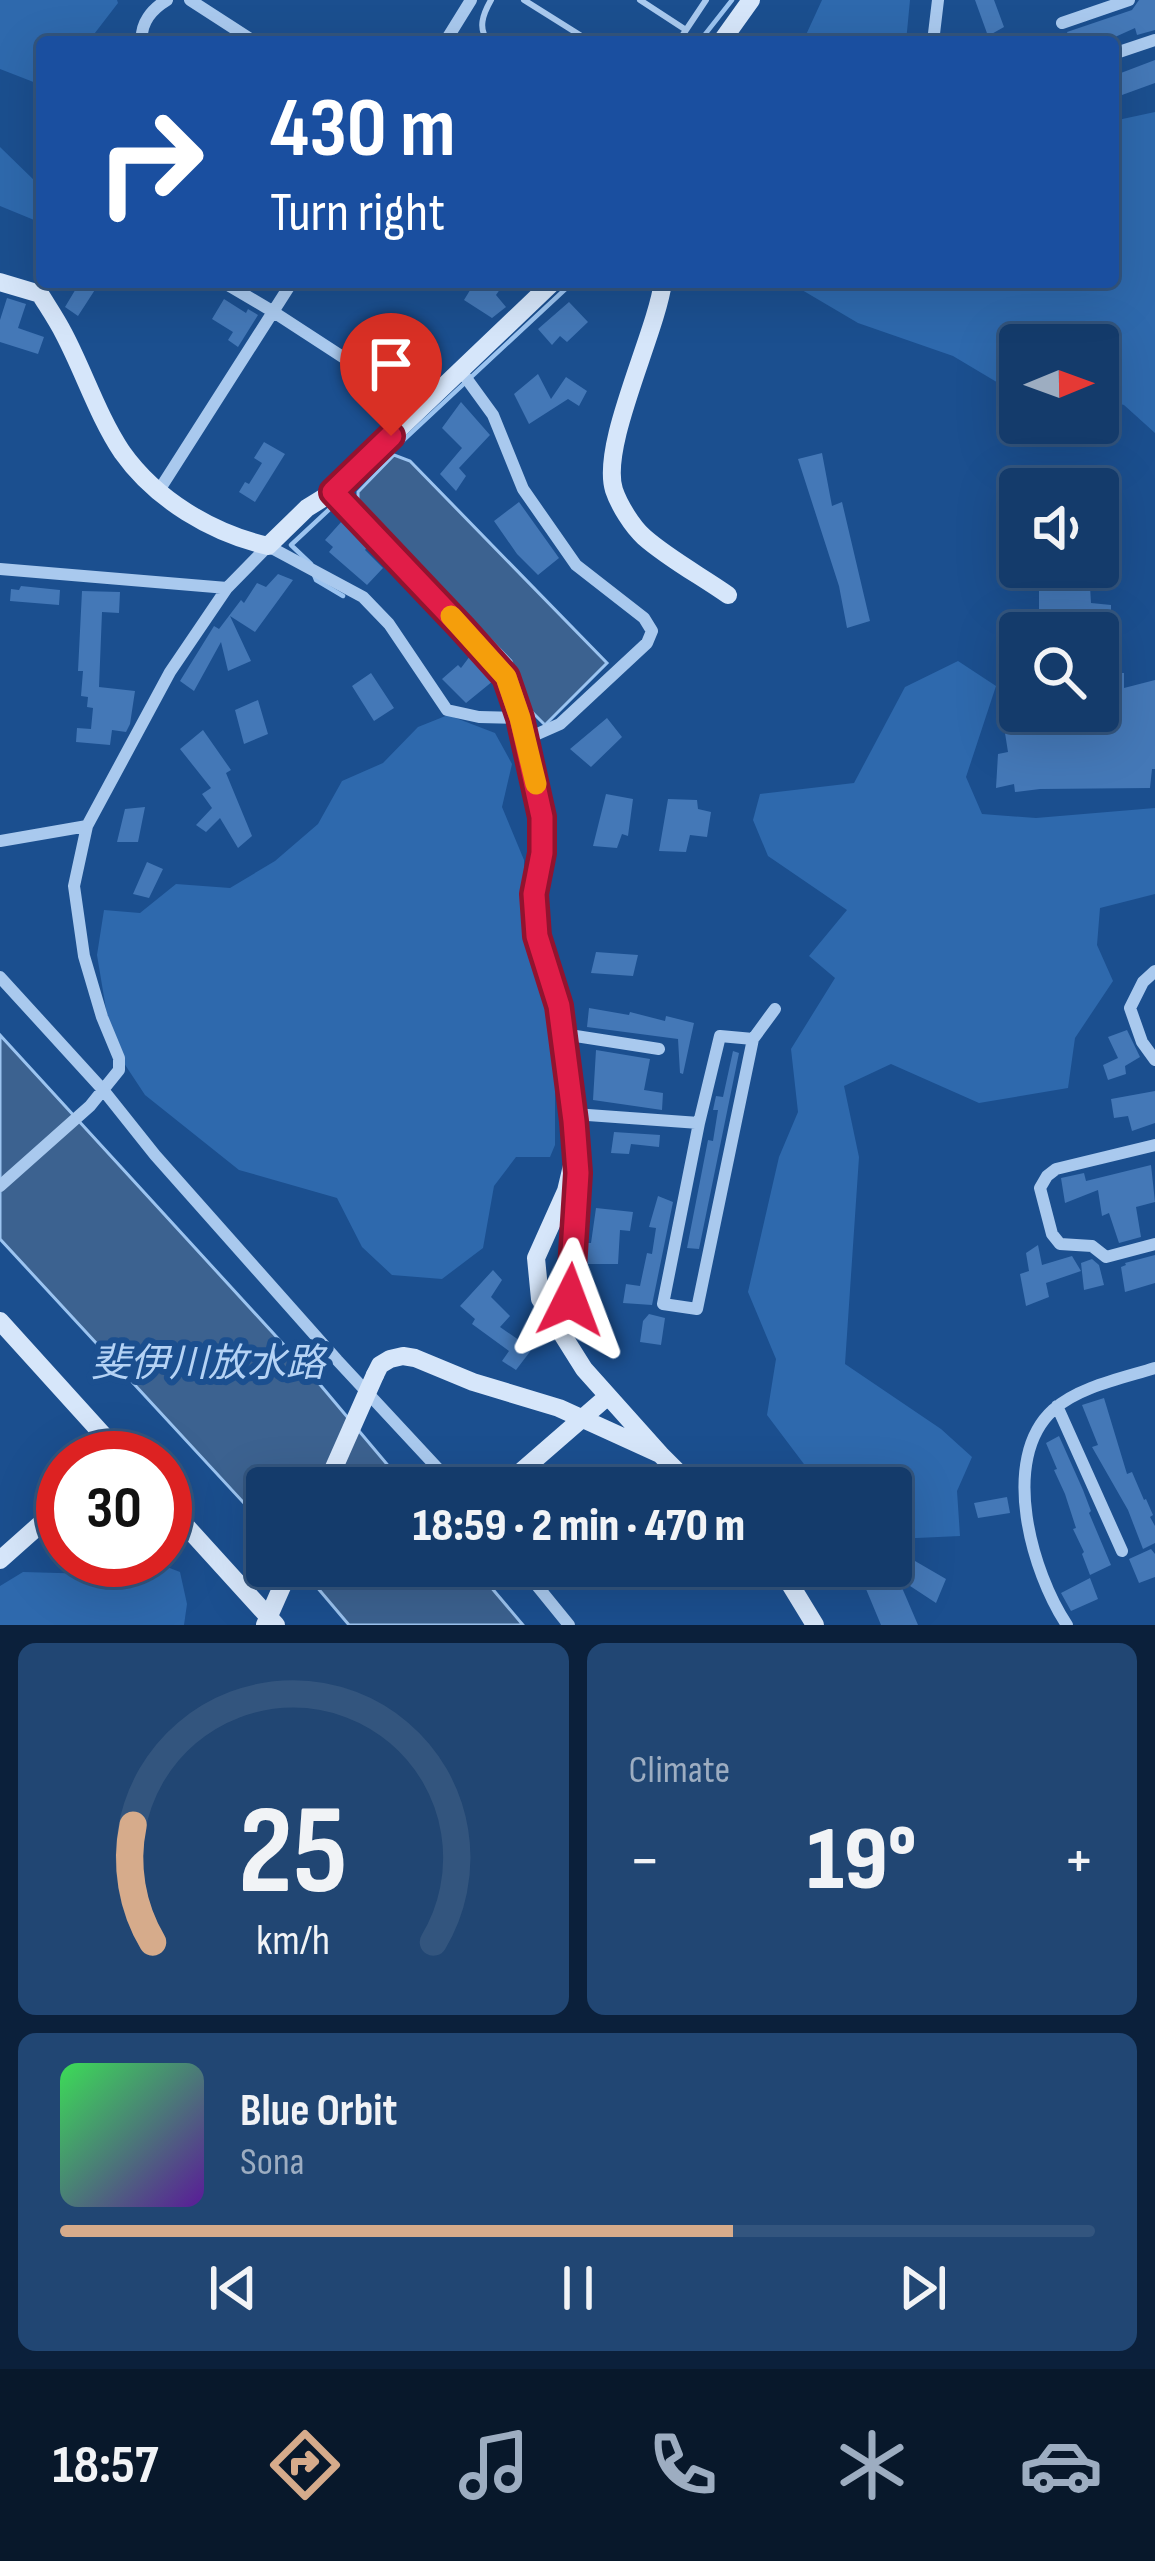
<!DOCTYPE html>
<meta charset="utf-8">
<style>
body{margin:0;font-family:"Sofia Sans Condensed","Noto Sans JP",sans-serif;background:#214673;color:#f1f3f6;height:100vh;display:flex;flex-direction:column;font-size:45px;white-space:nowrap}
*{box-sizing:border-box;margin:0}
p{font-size:39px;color:#9dadc1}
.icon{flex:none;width:66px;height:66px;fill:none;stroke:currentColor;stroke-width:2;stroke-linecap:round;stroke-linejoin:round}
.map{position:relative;height:1625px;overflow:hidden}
.sheet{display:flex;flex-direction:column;gap:18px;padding:18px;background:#0b203b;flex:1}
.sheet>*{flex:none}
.guide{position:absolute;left:36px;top:36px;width:1083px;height:252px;border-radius:12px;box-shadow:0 12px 48px #0002,0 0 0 3px #33557e;background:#1a4fa0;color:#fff;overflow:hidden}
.needle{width:78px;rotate:89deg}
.tools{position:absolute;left:999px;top:324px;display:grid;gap:24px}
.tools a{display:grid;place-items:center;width:120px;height:120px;border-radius:12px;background:#143b6b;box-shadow:0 12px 48px #0002,0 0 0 3px #33557e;font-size:60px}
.speed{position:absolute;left:36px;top:1431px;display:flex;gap:24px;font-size:60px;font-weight:700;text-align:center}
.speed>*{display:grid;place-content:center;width:156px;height:156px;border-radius:50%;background:#143b6b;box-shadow:0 12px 48px #0002,0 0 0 3px #33557e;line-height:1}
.speed .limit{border:18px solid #d22;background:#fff;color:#111}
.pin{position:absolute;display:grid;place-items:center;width:102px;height:102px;color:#fff;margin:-123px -51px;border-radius:50% 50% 50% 0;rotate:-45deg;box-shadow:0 0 12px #0007}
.pin .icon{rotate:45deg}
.me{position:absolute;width:132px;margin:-66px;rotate:3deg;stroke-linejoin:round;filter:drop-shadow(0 0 9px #0008)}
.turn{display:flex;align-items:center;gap:42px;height:252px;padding:0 36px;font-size:54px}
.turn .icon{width:156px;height:156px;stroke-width:2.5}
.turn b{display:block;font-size:84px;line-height:102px}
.big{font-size:90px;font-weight:800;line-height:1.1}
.sheet .tile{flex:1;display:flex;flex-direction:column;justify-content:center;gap:18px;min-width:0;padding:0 42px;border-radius:18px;background:#214673}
.sheet .dial{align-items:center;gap:0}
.dial svg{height:312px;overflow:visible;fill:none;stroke:#33557e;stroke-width:7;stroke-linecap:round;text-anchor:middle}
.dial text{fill:#f1f3f6;stroke:none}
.song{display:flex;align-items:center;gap:36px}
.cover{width:144px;height:144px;border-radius:18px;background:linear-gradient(135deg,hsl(130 70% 55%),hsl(270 70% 35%))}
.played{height:12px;border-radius:6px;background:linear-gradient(90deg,#d6ab8b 65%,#33557e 65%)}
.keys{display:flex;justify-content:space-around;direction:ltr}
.heat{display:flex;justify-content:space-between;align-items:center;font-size:66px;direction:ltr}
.sheet .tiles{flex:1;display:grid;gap:18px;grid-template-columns:1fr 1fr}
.tile:last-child{grid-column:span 2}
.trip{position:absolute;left:246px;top:1467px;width:666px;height:120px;border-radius:12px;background:#143b6b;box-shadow:0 12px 48px #0002,0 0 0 3px #33557e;font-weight:800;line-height:120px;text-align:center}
.tabs{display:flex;height:192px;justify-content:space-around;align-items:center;background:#08182b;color:#9dadc1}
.tabs .icon{width:84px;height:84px}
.tabs .selected{color:#d6ab8b}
.tabs b{font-size:54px;color:#f1f3f6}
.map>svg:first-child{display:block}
</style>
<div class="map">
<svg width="1155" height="1625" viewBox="0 0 1155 1625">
<rect width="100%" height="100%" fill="#1b4f8f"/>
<path fill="#2e69ad" d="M0,0H117L118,3L88,42H42V79L36,83L0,69Z
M822,0H910L906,42H805V37Z
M1155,112V433L1124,405L1098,398V345H1020V396L953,356L858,323L802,290L804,282H1113V121Z
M0,147L38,184L42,191V219L39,222L0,206Z
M958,661L996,686L966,777L982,814L1036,818L1155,808V894L1100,908L1097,945L1113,981L1075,1038L1068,1088L979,1103L891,1064L844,1086L859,1157L845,1364L941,1429L972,1457L957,1491L960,1536L895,1539L891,1538V1488H822L767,1415L776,1359L748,1292L779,1157L798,1112L791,1049L835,978L809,956L847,910L768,856L753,820L760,794L854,783L905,687Z
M448,715L495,733L512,764L502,807L524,860L525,939L543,998L555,1069V1145L550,1157H516L494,1186L483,1248L442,1279L392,1275L362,1247L337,1198L239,1170L145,1095L112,1045L97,955L104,910L140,913L176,884L230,888L275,861L318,824L342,781L383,763L418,727Z
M128,1560H149L180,1572L187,1604L184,1625H0V1586L23,1572L93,1574Z"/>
<path fill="#3c6290" stroke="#9cc4f0" stroke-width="3" d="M394,455L410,461L607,663L545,725L527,707L511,661L358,505V492Z
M0,1035L317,1381L407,1488H267V1528L0,1239Z
M299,1566H473L523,1625H349Z"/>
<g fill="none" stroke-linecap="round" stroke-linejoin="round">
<path stroke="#9cc4f0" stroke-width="4.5" d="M699,42L732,0
M311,564L291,545L573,282
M314,575L316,580L343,596"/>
</g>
<path fill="#4478b7" d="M975,0H994L1004,27L988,36Z
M1139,0H1155V30L1137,35L1135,28L1104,42L1102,35L1088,42H1071L1067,32L1132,10Z
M1155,60V83L1122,95L1113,76Z
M80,282H100L78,316L65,307Z
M475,282H505L496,295L506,307L492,318L464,300Z
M7,298L26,304L18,328L44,337L38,354L0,342V320Z
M224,299L246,313L248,309L258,315L238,347L228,340L233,332L212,319Z
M569,302L588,322L567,342L560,336L552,345L538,329Z
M538,374L551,399L566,377L587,391L579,406L568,399L529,424L514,394Z
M461,402L490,435L459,468L466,476L456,491L440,474L462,448L442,428Z
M264,442L285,454L255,502L239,492L245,482L249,484L262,463L254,458Z
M822,453L832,506L842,502L870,621L847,628L839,586L798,459Z
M519,502L559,558L538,575L517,554L494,521Z
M342,521L368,546L365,550L383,568L367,585L329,552L333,547L325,540Z
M278,574L293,580L255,632L230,616L251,661L228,671L221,642L194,691L180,681L214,626L219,629L241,600L244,603L257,583L266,587Z
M21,586L60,590L59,605L10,601L11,589L19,590Z
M1090,586L1091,603L1111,605V673H1124V688L1155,680V769H1152L1150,788L1040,789L1015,792L1014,784L996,788L998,754L1008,752L1005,733L1016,731V711H1098V633H1039V587Z
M82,591L120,592L119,613L102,612L99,687L135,691L130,724L126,732L112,730L110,745L76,742L77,728L91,729L93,708L87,707L88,697L81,696L83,671H78Z
M470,656L493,681L466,703L442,679L458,665L461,668Z
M371,673L394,708L374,721L352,686Z
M258,700L268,734L244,744L235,710Z
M607,718L622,737L591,767L570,749Z
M203,730L231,770L226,773L252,836L238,848L220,818L206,832L196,825L212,808L202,794L211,788L180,749Z
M606,794L633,799L628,836L622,834L617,848L593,846Z
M668,799L697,800L698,809L711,812L707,837L690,835L686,852L659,851Z
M145,807L138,842H117L125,809Z
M147,862L163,869L149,898L133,894Z
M596,952L638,955L633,976L591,973Z
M589,1008L629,1015L630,1012L665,1021L666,1016L694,1023L683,1074L680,1073L678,1039L587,1027Z
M1127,1030L1140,1057L1125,1066L1126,1074L1108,1080L1103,1065L1118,1058L1108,1037Z
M596,1050L650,1059L644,1090L663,1093L662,1110L593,1100Z
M733,1051L739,1053L699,1249L687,1248L708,1140L713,1141L718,1110H713L716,1096L723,1097Z
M1155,1091V1123L1132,1131L1128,1116L1114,1118L1111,1099Z
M614,1132L660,1135L659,1147L631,1144L629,1154L611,1153Z
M1151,1165L1155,1202L1136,1207L1141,1237L1119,1243L1109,1213L1102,1216L1098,1190L1065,1203L1061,1178L1084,1173L1086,1181Z
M658,1196L673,1202L652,1305L623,1303L626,1284L640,1286L647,1253L652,1254L656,1228L649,1227Z
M596,1208L633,1212L630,1231L620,1230L618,1264H583L587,1243H591Z
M1038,1245L1042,1265L1072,1256L1081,1271L1046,1283L1049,1297L1026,1306L1020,1274L1029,1271L1026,1253Z
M1155,1255V1283L1125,1292L1121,1267L1126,1265L1125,1263Z
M1092,1259L1099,1265L1104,1285L1084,1290L1081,1263Z
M493,1270L502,1280L491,1297L510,1316L500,1327L532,1349L516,1370L502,1361L509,1351L472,1324L475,1319L460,1306Z
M649,1314L665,1318L661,1345L640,1342L643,1321Z
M1104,1398L1127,1474L1132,1472L1144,1500L1146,1499L1153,1515L1150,1517L1155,1526V1543L1143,1549L1128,1510L1092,1447L1098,1445L1082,1405Z
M1059,1436L1083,1490L1091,1511L1089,1513L1111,1565L1090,1575L1082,1554L1084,1552L1073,1529L1076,1528L1065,1494L1054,1470L1057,1469L1046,1443Z
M1007,1497L1010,1513L978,1518L974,1503Z
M1151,1549L1155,1554V1577L1139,1583L1129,1559Z
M915,1561L946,1579L936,1603L904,1582Z
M892,1565L906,1597L918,1625H881L861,1577Z
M1090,1578L1098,1599L1071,1611L1061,1593Z"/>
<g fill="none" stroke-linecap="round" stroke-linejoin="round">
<path stroke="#a9c9ee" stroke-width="6" d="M524,0L591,42
M640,0L686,30
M489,42C477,29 483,14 491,0
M678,42L706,0"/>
<path stroke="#a9c9ee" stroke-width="12" d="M190,0L255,42
M1062,23L1129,0
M142,42C140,23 152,9 167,0
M445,42L471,0
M933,42L938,0
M1113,54L1155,40
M223,282L272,311L421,408
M461,371L493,415L523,489L576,565L644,618L652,631L647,643L560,724L526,739
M158,492L292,282
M0,569L227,588
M0,841L87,826
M1155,971L1143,982L1130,1008L1142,1042L1155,1060
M0,977L104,1091L155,1155L337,1360L456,1488
M563,1034L659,1049
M574,1114L699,1123L720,1036L753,1039L775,1009
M699,1123L663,1304L697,1309L753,1039
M1155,1145L1056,1169L1047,1176L1040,1188L1052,1234L1060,1244L1092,1246L1106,1257L1155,1244
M0,1186L90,1106L119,1070V1058L102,1017L84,956L74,886L87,826L170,672L227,588L268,546L363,597L389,624L447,710L479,717L520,718L506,677L462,628L333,492
M570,1300L577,1172
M1057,1406L1122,1551
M521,1566L569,1625
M1067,1625C1032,1573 999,1459 1053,1410C1078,1387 1123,1378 1155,1368"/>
<path stroke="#d6e6fa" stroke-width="18" d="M721,42L751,0
M0,282L40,294C48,307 57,320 64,334C84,372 98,416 122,452C156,500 212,533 268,546L307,508L333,492L553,282
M663,282C656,334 600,445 614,490C619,505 632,526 644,537C669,559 701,576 728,595
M520,718L542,817L541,852L534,894L537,936L559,1006L575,1122V1153L566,1191L536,1258L540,1299L584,1369L660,1454
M0,1321L124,1458
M375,1375L380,1365L390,1359L403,1356L415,1358L473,1382L559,1408L660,1454L694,1488
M502,1488L608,1396
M165,1503L276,1625
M0,1560L63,1504
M772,1566L790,1584L815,1625"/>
<path stroke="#d6e6fa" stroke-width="18" d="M325,1488L375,1375
M265,1625L291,1566"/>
</g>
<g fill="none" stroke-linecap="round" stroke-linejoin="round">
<defs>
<path id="route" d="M391,436L333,492L462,628L506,677L520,718L542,817V853L534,894L537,936L559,1006L574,1121L578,1173L570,1300"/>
</defs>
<use href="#route" stroke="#92132f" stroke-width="30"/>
<use href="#route" stroke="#e11d48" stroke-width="21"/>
<path stroke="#f59e0b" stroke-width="21" d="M451,616L506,677L520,718L536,784"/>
</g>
<g text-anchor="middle" stroke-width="12" stroke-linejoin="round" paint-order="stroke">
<g font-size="39" font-style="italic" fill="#b5d3f5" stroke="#1b4f8f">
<text x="208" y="1376">斐伊川放水路</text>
</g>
</g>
</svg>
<div class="tools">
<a><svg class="needle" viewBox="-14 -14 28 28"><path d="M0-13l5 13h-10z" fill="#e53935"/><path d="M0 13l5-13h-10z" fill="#9dadc1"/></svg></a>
<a><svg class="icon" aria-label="sound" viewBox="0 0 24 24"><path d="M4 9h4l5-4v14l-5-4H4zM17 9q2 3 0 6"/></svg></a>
<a><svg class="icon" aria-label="search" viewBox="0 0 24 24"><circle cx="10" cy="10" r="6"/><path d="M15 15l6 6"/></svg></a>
</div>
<div class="speed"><div class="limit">30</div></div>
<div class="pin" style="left:391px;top:436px;background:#d93025"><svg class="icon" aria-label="arrive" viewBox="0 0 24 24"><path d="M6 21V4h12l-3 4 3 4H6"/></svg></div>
<svg class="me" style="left:570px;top:1300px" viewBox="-20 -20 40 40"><path d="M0-17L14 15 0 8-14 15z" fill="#e11d48" stroke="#fff" stroke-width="4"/></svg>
<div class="trip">18:59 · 2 min · 470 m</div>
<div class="guide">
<div class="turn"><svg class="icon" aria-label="right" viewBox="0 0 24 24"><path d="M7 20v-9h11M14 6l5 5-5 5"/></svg><div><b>430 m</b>Turn right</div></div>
</div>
</div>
<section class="sheet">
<div class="tiles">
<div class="tile dial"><svg viewBox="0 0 100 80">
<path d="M14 69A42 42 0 1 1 86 69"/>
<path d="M14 69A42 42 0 0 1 9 39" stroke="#d6ab8b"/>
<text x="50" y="56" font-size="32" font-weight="700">25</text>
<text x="50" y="72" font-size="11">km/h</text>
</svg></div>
<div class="tile"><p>Climate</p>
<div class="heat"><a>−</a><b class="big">19°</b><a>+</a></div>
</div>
<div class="tile">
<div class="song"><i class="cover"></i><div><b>Blue Orbit</b><p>Sona</p></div></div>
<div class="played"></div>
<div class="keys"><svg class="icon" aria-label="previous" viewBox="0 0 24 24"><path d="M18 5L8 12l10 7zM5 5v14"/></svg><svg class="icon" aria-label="pause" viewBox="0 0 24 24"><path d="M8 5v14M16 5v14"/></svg><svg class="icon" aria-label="next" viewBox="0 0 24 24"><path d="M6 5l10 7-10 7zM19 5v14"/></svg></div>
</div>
</div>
</section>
<nav class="tabs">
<b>18:57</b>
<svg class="icon selected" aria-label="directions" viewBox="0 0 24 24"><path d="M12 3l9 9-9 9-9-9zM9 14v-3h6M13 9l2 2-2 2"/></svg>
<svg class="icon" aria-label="music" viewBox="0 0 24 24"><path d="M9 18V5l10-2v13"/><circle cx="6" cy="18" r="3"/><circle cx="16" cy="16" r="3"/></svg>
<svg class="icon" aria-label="phone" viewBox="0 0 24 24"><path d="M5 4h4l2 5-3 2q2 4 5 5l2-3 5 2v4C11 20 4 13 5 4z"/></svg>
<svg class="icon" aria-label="climate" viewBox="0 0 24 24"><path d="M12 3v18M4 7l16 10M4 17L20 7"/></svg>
<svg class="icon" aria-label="car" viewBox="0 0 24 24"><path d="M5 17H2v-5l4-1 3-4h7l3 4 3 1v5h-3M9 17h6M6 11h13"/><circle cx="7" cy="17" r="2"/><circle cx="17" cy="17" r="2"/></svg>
</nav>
